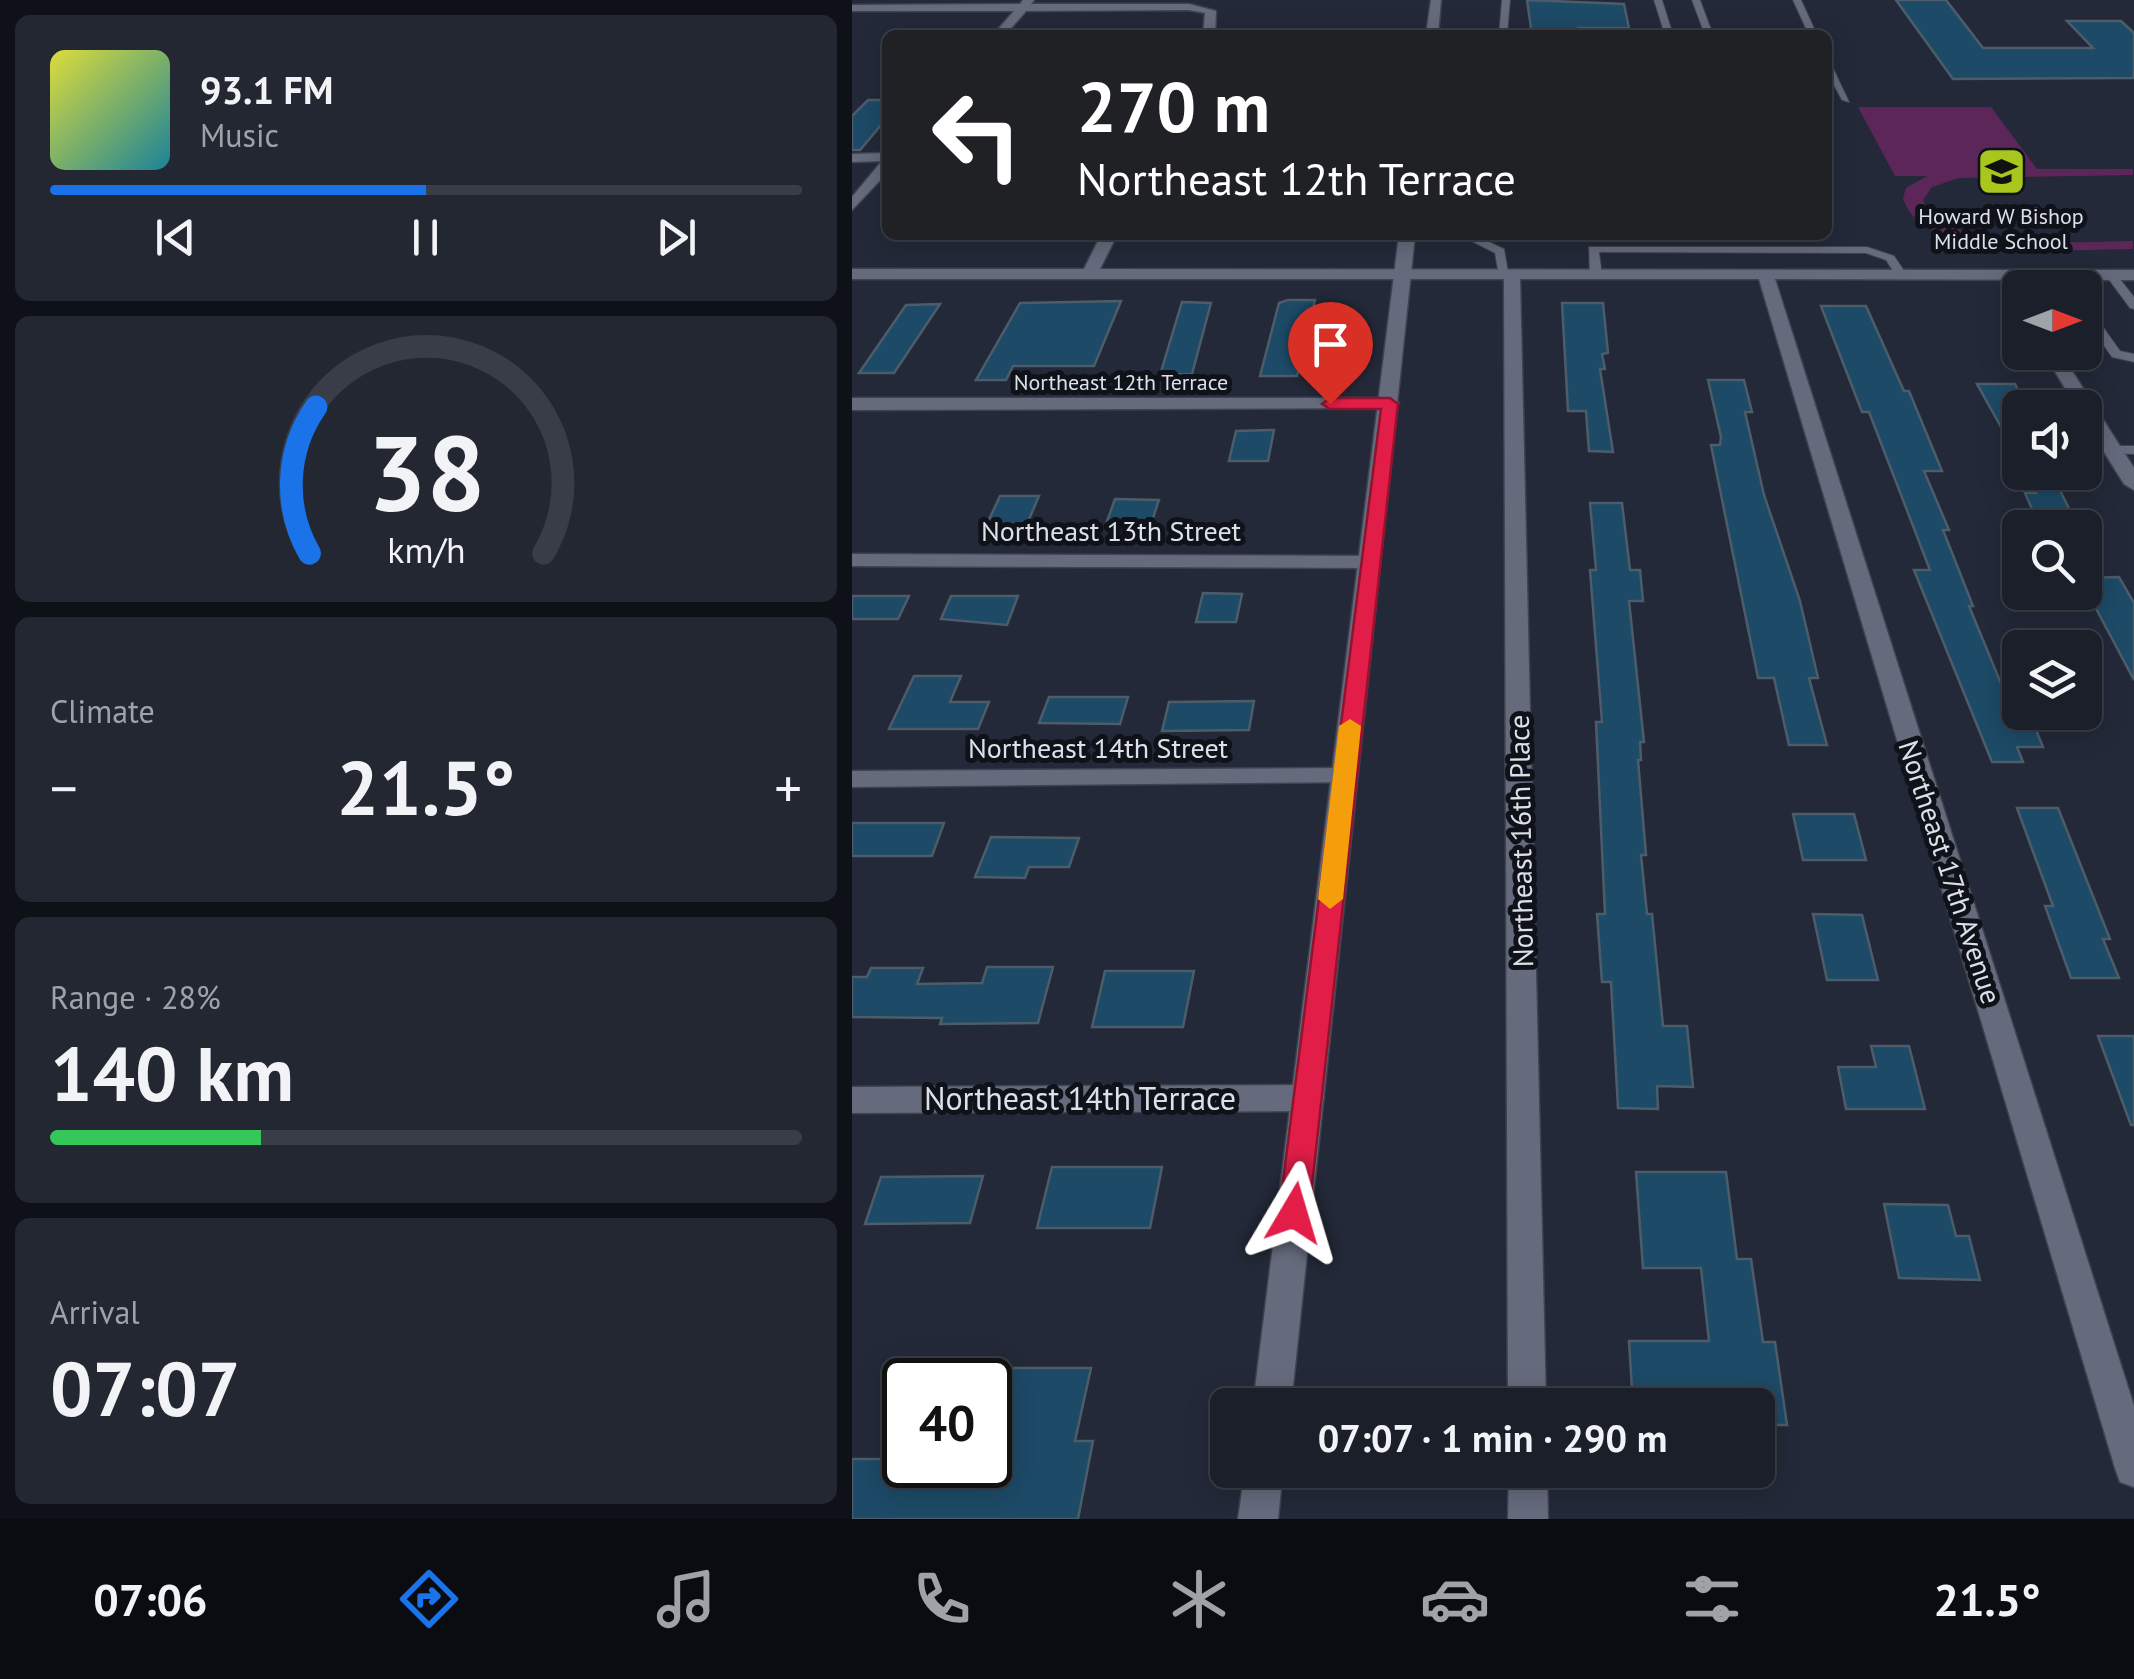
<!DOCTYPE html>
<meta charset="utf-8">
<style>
body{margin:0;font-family:"PT Sans",sans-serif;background:#232732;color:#f1f3f6;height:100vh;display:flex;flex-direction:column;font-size:38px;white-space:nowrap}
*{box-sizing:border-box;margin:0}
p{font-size:32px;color:#9fa2a8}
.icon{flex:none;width:55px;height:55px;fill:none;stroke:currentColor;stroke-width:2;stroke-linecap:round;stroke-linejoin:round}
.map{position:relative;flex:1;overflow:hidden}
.drawer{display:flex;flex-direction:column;gap:15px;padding:15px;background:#0e1117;width:852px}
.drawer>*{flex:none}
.top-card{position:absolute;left:30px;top:30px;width:950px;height:210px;border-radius:15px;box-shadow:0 5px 25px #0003,0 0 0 2px #383d47;background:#202124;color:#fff;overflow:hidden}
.needle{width:65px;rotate:90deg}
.tools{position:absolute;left:1150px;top:270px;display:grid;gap:20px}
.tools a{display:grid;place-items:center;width:100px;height:100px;border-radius:15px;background:#1a1f2a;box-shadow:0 5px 25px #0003,0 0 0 2px #383d47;font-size:50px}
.speed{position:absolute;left:30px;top:1358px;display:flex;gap:20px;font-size:50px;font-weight:700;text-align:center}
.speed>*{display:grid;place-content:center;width:130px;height:130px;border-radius:50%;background:#1a1f2a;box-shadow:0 5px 25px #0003,0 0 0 2px #383d47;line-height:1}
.speed .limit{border:5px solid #111;border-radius:15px;background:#fff;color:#111}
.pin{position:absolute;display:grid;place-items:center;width:85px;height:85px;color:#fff;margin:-102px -42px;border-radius:50% 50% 50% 0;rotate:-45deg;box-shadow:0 0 10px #0007}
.pin .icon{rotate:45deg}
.me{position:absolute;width:110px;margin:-55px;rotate:7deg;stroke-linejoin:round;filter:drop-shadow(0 0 8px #0008)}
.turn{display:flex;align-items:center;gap:35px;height:210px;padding:0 30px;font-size:45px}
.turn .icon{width:130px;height:130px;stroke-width:2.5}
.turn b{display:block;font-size:70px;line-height:85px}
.big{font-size:75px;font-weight:700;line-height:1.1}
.drawer .card{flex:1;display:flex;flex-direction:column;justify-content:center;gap:15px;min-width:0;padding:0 35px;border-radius:15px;background:#232732}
.drawer .dial{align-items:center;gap:0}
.dial svg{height:260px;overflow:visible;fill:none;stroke:#383d47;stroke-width:7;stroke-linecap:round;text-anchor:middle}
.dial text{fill:#f1f3f6;stroke:none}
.song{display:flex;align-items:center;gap:30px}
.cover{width:120px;height:120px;border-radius:15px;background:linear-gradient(135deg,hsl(60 70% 55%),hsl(190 70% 35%))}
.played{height:10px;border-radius:5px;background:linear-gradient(90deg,#1a73e8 50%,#383d47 50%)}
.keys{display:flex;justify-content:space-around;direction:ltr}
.heat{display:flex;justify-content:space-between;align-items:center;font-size:55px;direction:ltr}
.charge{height:15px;border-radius:8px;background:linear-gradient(90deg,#34c759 28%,#383d47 0)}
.trip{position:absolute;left:358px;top:1388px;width:565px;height:100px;border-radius:15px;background:#1a1f2a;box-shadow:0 5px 25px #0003,0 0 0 2px #383d47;font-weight:700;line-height:100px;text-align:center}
.menu{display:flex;height:160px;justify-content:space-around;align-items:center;background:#0a0c11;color:#9fa2a8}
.menu .icon{width:70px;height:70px}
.menu .selected{color:#1a73e8}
.menu b{font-size:45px;color:#f1f3f6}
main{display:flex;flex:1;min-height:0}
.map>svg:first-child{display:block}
</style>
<main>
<section class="drawer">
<div class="card">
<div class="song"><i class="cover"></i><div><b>93.1 FM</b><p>Music</p></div></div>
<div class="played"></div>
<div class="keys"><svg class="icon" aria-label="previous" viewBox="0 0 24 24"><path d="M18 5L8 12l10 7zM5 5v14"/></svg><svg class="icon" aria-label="pause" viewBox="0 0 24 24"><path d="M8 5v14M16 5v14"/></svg><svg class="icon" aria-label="next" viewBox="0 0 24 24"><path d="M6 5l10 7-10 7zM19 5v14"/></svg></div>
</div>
<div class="card dial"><svg viewBox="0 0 100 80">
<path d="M14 69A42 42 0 1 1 86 69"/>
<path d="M14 69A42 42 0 0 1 16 24" stroke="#1a73e8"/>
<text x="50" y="56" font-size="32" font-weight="700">38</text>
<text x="50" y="72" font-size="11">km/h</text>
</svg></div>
<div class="card"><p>Climate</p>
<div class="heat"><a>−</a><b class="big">21.5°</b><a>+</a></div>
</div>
<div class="card"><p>Range · 28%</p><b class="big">140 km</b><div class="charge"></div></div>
<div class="card"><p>Arrival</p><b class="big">07:07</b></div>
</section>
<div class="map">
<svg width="1282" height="1519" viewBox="0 0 1282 1519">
<rect width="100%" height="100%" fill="#232938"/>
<path fill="#5c2758" d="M1006,107H1139L1185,169H1281V175L1107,178L1080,187L1071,200C1090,254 1235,241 1281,241V249C1230,249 1069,262 1051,198L1054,188L1075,176H1043Z"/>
<path fill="#1d4a67" stroke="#4c5d69" stroke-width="2.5" d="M675,0L772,4L777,28H726V35H680Z
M1044,0H1094L1131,48H1241L1215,21H1269L1282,33V78L1101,79Z
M16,100H35V118L8,150H0V116Z
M436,300H463L445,376H408L427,303Z
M269,301L242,366H161L154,380H124L168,303Z
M330,302L359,303L340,374L308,375Z
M710,303H751L756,353L750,354L753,369H748L761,452L737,451L734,411H716Z
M88,304L42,373H7L54,305Z
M969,306H1014L1052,391H1057L1090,471H1072L1097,530H1091L1121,606H1117L1164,720H1180L1191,747H1165L1171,762H1140L1062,570H1078L1017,412H1010Z
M856,380H892L900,412H893L912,495L948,601L966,678H957L975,745H937L922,678H906L859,445H868L869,437Z
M1125,384H1163L1175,408H1168V461Z
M422,430L416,461H377L384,431Z
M1173,472H1199L1225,525H1187L1173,493H1184Z
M148,496H187L175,524H135Z
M263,499L307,500L299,524H254Z
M738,503H770L778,570H788L791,601H777L792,742H788L789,760H786L794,855H789L795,914H800L811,1026H835L841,1087L805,1086L806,1109L766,1108L759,982H750L745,914H753L744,722H750L738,570H744Z
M1267,577L1282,603V680L1232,586V578Z
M351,593L390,594L384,622H344Z
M0,596H57L46,619H0Z
M99,596H166L155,625L89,619Z
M62,676H109L98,702H137L126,729H37Z
M197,697H276L268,724L187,723Z
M402,701L397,730L310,731L317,702Z
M1165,808H1206L1258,939H1251L1267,978H1219L1193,906H1201Z
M941,814H1002L1014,860H951Z
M0,823H92L80,856H0Z
M139,837L227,838L217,867H177L173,878L123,877Z
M961,914L1010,915L1026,980H975Z
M135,967H201L186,1023L88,1024L90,1018L0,1017V977H15L19,968H71L65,984L130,983Z
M253,971H342L331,1027H240Z
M1246,1036H1282V1125H1279Z
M1019,1046H1057L1073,1109H994L986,1067H1024Z
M200,1167H310L298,1228H185Z
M784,1172H874L885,1259H899L911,1342H923L935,1425H905V1405H781L777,1341H857L849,1268H791Z
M131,1176L118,1223L13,1224L29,1177Z
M1032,1204L1096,1205L1104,1236H1117L1128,1280L1047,1278Z
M138,1368H239L223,1441H241L226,1519H0V1459H52V1465H138Z"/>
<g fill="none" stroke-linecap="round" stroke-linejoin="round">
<defs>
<path id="service" d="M650,0H658L655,35H647Z
M802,0H810L821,35H813Z
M840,0H848L861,35H853Z
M941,0H949L965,35H957Z
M975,61L979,64L997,102L990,100L975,72Z
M608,235H622L652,249L657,278L647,276L643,253Z
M737,247H1015L1042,256L1055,275L1045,277L1034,260L1014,253L747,252L750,276L744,279L738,276Z
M1206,273H1214L1224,288H1213L1204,275Z
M1255,273H1263L1282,297V309L1278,308L1255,277Z
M1232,305L1236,306L1268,351L1282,354V362L1260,357L1232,317Z
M1260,446H1282V454L1255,453V447Z"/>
<path id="minor" d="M171,0H182L179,4H337L364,11L363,35H351L353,13L337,10L174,11L153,35H141L162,11H0V5L168,4Z
M35,153V173L0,210V197L30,161L0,162V154Z
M249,235H265L248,269L1282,270V280L923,279L1282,1406V1487L1268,1482L1263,1468L907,279H668L694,1405H656L652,279H0V269H232Z
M1191,352H1208L1282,468V490L1272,484L1232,420V408H1225Z
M0,398H538L547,403L538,408L0,410Z
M0,554L517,556L528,562L517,568L0,566Z
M493,768L502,770L506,776L502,782L0,787V771Z
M456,1085L467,1089L472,1098L467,1107L456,1111L0,1113V1087Z
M657,1470H695L696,1519H656Z"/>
<path id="tertiary" d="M579,0H589L586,35H574Z
M547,235H563L439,1405H401Z
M393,1470H431L426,1519H386Z"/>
</defs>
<use href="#service" stroke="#3f4350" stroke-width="2"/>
<use href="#minor" stroke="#3f4350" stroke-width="3"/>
<use href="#tertiary" stroke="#3f4350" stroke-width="3"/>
<use href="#service" fill="#656b7d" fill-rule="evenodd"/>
<use href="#minor" fill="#656b7d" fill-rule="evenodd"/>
<use href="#tertiary" fill="#656b7d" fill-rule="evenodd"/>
</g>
<path fill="#e11d48" stroke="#92132f" stroke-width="2.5" d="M538,398L546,404L457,1213L453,1222L442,1226L431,1222L427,1213L529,409H478L470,404L478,398Z"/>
<path fill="#f59e0b" d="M498,719L509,726L491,899L478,909L466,899L487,726Z"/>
<defs>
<symbol id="school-square" viewBox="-11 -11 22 22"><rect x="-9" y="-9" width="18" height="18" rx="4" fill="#a8c71c" stroke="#0f1218"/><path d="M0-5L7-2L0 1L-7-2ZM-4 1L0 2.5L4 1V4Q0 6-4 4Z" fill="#111"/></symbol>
</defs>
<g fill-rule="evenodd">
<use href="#school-square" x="1122" y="144" width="55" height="55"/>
</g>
<g text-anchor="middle" stroke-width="10" stroke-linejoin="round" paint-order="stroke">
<g font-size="22" fill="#dce0ea" stroke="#0f1218">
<text x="1149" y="224">Howard W Bishop<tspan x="1149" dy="25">Middle School</tspan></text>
</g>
<g font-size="22" fill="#dce0ea" stroke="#0f1218">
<text x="269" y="390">Northeast 12th Terrace</text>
</g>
<g font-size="28" fill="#dce0ea" stroke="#0f1218">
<text x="259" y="541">Northeast 13th Street</text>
<text x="246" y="758">Northeast 14th Street</text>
<text transform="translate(669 841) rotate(-91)" y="10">Northeast 16th Place</text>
<text transform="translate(1098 872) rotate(72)" y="10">Northeast 17th Avenue</text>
</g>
<g font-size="32" fill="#dce0ea" stroke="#0f1218">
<text x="228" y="1110">Northeast 14th Terrace</text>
</g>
</g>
</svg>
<div class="tools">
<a><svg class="needle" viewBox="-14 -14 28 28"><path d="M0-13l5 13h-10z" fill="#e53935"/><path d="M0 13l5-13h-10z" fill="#9fa2a8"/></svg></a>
<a><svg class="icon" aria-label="sound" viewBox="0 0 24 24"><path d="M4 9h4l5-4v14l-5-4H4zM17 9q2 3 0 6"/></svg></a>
<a><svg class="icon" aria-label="search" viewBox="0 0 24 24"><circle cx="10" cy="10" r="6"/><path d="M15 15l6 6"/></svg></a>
<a><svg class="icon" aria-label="layers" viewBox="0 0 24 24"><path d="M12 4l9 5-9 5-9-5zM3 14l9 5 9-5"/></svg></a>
</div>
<div class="speed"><div class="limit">40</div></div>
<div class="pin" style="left:478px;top:404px;background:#d93025"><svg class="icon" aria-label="arrive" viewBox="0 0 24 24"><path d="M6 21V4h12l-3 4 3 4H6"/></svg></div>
<svg class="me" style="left:442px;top:1213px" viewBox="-20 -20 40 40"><path d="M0-17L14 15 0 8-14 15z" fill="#e11d48" stroke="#fff" stroke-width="4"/></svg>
<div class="trip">07:07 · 1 min · 290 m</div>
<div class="top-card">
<div class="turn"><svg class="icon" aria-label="left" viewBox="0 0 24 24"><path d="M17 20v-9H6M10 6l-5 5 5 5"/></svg><div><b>270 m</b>Northeast 12th Terrace</div></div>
</div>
</div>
</main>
<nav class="menu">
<b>07:06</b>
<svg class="icon selected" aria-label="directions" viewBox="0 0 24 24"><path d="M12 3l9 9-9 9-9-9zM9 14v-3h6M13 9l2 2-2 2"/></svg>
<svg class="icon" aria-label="music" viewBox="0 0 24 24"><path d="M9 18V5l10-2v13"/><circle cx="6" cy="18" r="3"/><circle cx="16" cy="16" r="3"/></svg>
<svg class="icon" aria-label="phone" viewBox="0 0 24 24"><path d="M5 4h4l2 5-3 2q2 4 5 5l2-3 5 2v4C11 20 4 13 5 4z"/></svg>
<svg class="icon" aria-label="climate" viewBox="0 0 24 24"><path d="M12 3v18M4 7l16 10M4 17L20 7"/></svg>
<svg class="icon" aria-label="car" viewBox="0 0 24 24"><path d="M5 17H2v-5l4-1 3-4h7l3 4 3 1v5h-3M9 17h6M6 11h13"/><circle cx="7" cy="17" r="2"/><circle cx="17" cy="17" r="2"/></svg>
<svg class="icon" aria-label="filters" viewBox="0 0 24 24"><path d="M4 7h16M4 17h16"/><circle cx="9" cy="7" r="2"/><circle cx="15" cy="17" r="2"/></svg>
<b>21.5°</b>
</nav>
